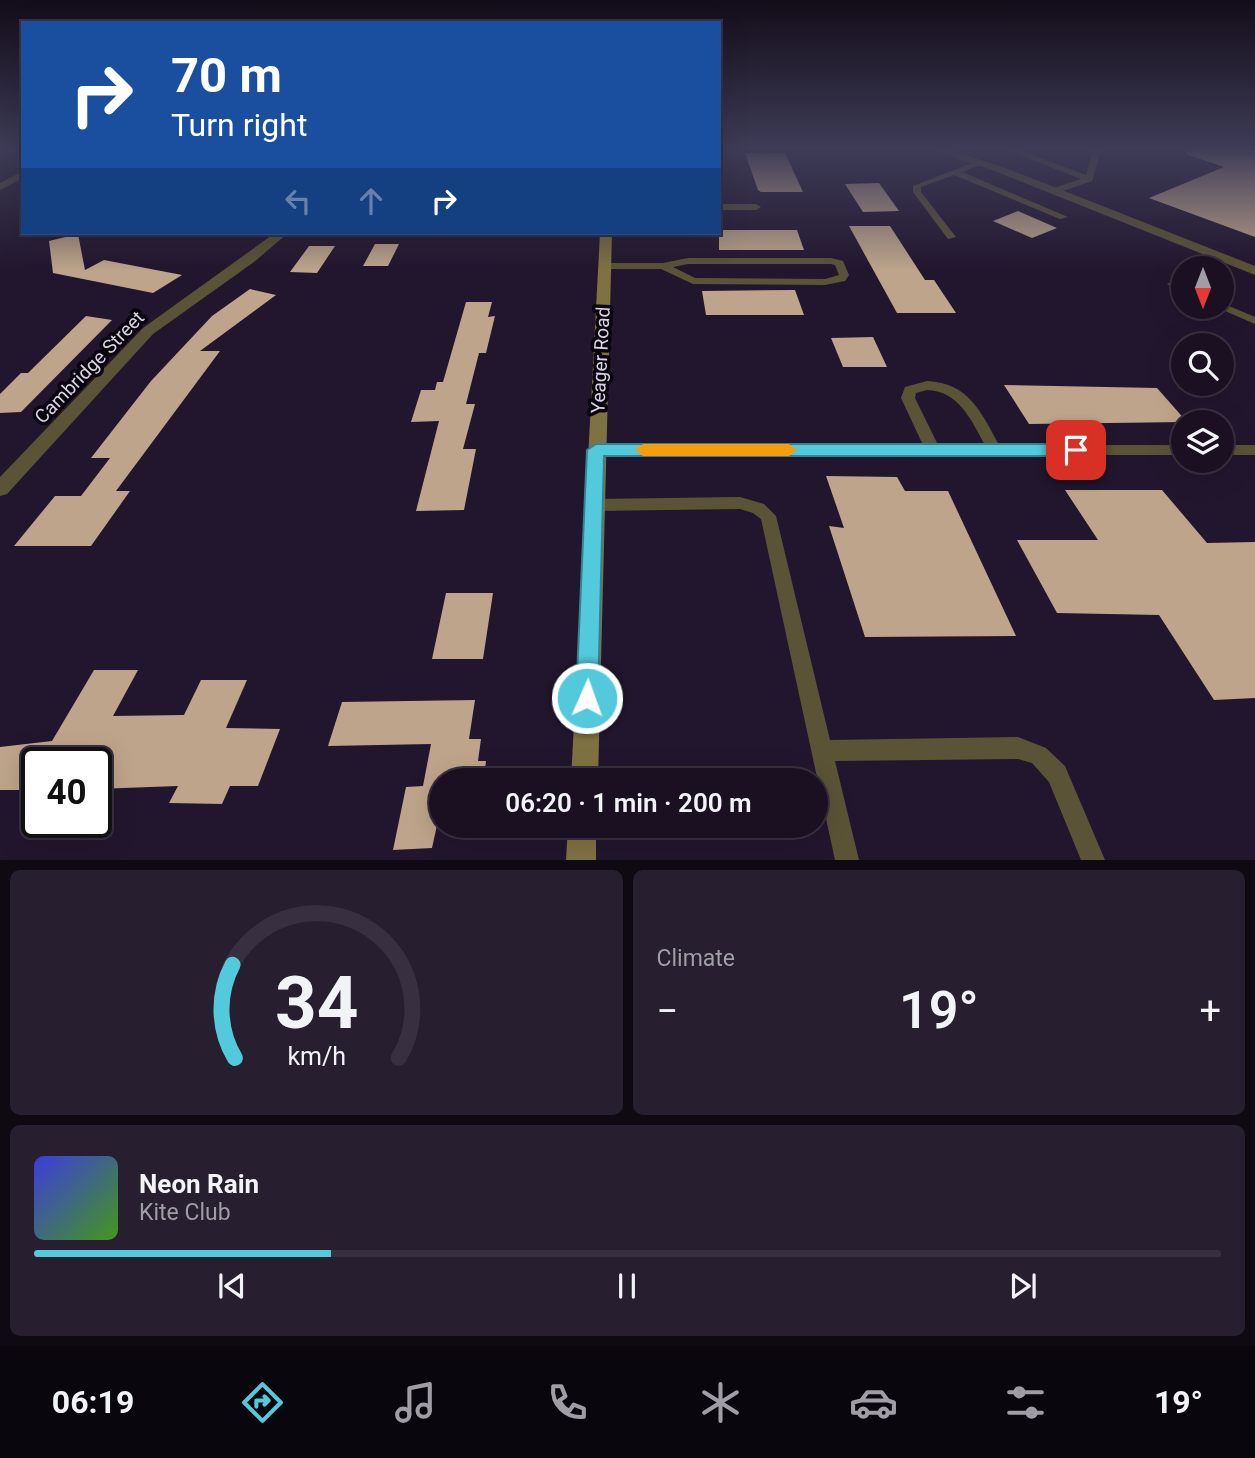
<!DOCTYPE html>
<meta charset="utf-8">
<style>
body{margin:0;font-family:Roboto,sans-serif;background:#271e2f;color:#f1f3f6;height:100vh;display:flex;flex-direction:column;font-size:26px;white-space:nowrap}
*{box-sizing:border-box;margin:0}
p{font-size:23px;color:#9f9da5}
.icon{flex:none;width:38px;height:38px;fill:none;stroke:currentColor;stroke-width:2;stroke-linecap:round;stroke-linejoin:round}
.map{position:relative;height:860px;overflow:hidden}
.details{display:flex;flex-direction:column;gap:10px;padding:10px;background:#0e0913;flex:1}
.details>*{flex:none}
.banner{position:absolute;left:21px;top:21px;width:700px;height:214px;border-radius:0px;box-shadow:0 7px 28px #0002,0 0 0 2px #383040;background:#1a4fa0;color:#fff;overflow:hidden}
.needle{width:46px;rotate:180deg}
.controls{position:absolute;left:1171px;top:256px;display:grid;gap:14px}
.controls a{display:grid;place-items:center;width:63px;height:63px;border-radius:50%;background:#1a1022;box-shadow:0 7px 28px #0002,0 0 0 2px #383040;font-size:35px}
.speed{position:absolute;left:21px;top:747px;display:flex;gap:14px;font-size:35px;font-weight:700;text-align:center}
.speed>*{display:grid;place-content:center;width:91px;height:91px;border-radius:50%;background:#1a1022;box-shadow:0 7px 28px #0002,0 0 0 2px #383040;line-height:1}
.speed .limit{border:4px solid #111;border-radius:10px;background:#fff;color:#111}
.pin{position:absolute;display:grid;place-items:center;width:60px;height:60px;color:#fff;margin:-30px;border-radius:14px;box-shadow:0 4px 10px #0006}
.me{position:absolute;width:77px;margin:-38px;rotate:2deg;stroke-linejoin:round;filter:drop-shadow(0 0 5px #0008)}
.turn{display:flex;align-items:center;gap:24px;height:147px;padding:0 35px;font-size:32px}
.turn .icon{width:91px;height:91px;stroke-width:2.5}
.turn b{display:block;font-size:49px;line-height:60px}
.lanes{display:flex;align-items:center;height:66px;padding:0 35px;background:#0003;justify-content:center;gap:35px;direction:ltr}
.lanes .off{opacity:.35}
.big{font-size:52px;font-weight:600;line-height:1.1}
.details .widget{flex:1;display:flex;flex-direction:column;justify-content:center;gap:10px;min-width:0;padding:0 24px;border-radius:10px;background:#271e2f}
.details .dial{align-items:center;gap:0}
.dial svg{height:182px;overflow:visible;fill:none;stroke:#383040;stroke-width:7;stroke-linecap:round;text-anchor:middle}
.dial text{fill:#f1f3f6;stroke:none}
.song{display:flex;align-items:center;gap:21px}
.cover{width:84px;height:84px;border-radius:10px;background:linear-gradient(135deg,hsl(240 70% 55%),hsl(100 70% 35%))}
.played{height:7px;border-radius:4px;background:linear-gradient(90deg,#53cadc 25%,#383040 25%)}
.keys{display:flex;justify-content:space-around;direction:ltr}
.heat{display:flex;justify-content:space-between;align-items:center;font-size:38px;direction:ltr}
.details .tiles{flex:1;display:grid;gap:10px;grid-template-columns:1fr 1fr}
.widget:last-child{grid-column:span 2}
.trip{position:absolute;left:429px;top:768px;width:399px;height:70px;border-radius:35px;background:#1a1022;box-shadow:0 7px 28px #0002,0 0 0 2px #383040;font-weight:600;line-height:70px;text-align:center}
.menu{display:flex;height:112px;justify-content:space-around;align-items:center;background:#0a060e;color:#9f9da5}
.menu .icon{width:49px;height:49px}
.menu .selected{color:#53cadc}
.menu b{font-size:32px;color:#f1f3f6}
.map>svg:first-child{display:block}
</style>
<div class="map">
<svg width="1255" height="860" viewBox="0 0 1255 860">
<rect width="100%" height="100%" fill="#22162e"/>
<path fill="#bda48a" d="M1186,150H1255V237L1149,198L1224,167L1186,154Z
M745,153H785L803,192H761L758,190Z
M879,183L899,211L863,212L845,184Z
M1018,211L1057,228L1032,238L993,221Z
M849,226H890L925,280H934L956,313H897Z
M719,230H797L804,250H719Z
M78,234L85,270L104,260L182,275L153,293L53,273L49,241Z
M375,244H399L388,266H363Z
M309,246H335L317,273L290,272Z
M250,289L276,295L200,351H220L116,491H130L91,546H14L55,496H81L110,458H91L151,381L212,316Z
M795,290L804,315H706L702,291Z
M466,302H492L488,317L495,316L486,353H479L466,404H475L463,449H476L464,510L416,511L439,421L411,422L421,390H435L437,382H443Z
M86,316L112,320L21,412L0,413V394L21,373H28Z
M873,337L887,367H843L831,338Z
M1004,385L1157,388L1187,422L1029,424Z
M826,476L897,477L905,491H948L1016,636L865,637L829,526L844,528Z
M1065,490H1162L1207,543L1255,542V698L1214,700L1159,615L1057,613L1017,540H1098Z
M446,593H493L483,659H432Z
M94,670H138L113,716L184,715L201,680H247L226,728L280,729L258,786H230L222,804L169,803L178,786L96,789V763H37V790H0V747L52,741Z
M475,700L469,739H481L478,761H486L484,779L441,780V807L432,848L393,850L406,787L423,786L431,744L328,746L342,702Z"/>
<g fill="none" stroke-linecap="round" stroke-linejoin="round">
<path fill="#5b5336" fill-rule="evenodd" d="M1007,150H1019L1086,175L1093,150H1101L1092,181L1054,194L1051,193V189L1081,179Z
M980,160L984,162L983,164L962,172L1068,217L1060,219L954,175L921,187V192L956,237L948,239L913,192V186Z
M719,204H756L761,207L756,210H719Z
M1221,255L1226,258C1218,266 1210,268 1199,268Z
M688,258H831L843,261L849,275L845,281L825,285L693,284L661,269H605L600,266L605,263H663ZM688,264H831L835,265L839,275L825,279L695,278L673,267Z
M1183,276V283L1181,284L1183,285V292L1167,284Z
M1222,303L1255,317V324L1218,308L1217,306H1222Z
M927,381C969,383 981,412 999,445H1183V455H596L589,450L596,445H923L901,398L905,387ZM927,390C959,391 971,420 985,445H938L915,398L916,393Z
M1222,445H1255V455H1222Z
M740,497L764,504L776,516L830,740L1018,737L1046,748L1065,766L1105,860H1081L1049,782L1032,763L1018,759L835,761L859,860H835L761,519L753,513L740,509L594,511L588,509L586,505L588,501L594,499Z"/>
<path fill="#5b5336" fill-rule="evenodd" d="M932,150H949L1003,167L1255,266V275L995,171Z
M23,171V178L0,190V183Z
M275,233H288L254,262L153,334L7,494L0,496V477L143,328Z"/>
<path fill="#7f7242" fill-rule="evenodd" d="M600,233H612L598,780H571Z
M568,826H596V860H566Z"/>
</g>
<linearGradient id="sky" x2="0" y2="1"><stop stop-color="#130c19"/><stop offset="0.55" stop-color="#3e3c57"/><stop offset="1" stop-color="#3e3c57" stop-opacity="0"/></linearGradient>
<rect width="1255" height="271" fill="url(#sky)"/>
<path fill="#53cadc" stroke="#36838f" stroke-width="2" d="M596,444H1076L1084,450L1076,456H604L598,698L595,706L587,709L579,706L576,698L587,450Z"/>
<path fill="#f59e0b" d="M643,444H789L797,450L789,456H643L635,450Z"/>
<g text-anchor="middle" stroke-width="7" stroke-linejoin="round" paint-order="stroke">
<g font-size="19" fill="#dbd3e4" stroke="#09050e">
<text transform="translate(600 360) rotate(-87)" y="7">Yeager Road</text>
<text transform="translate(89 367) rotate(-46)" y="7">Cambridge Street</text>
</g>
</g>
</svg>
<div class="controls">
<a><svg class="needle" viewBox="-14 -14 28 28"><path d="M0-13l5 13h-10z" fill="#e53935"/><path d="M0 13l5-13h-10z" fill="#9f9da5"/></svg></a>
<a><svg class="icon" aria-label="search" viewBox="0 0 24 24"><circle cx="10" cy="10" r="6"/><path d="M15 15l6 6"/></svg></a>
<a><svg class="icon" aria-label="layers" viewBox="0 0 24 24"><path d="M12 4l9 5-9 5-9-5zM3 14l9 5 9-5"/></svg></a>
</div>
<div class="speed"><div class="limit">40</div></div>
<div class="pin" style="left:1076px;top:450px;background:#d93025"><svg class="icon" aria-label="arrive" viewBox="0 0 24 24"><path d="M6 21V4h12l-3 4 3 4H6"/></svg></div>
<svg class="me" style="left:587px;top:698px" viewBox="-20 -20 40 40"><circle r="17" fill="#53cadc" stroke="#fff" stroke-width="3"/><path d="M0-11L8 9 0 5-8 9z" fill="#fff"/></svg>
<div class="trip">06:20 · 1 min · 200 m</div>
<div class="banner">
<div class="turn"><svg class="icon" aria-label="right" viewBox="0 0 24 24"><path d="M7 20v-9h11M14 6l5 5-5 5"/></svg><div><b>70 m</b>Turn right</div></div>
<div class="lanes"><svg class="icon off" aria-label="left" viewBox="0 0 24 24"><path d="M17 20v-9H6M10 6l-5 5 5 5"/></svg><svg class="icon off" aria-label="ahead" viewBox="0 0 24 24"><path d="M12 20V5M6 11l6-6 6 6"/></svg><svg class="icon" aria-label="right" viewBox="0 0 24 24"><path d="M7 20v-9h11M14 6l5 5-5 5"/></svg></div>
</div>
</div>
<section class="details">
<div class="tiles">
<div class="widget dial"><svg viewBox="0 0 100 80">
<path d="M14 69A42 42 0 1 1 86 69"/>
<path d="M14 69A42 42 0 0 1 13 28" stroke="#53cadc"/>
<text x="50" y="56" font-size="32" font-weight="700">34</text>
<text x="50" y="72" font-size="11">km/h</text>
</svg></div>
<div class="widget"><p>Climate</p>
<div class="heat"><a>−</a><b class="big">19°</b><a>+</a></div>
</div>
<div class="widget">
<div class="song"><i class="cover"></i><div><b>Neon Rain</b><p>Kite Club</p></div></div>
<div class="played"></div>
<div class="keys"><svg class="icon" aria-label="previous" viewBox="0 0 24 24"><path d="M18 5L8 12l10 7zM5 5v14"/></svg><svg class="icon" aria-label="pause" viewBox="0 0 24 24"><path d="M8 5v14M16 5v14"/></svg><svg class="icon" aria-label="next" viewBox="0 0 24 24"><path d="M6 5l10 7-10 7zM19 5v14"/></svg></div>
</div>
</div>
</section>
<nav class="menu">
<b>06:19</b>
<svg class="icon selected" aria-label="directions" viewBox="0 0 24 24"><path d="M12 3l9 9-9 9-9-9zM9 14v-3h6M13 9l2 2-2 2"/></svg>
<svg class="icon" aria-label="music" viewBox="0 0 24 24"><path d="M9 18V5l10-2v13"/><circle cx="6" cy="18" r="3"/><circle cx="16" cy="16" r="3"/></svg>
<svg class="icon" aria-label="phone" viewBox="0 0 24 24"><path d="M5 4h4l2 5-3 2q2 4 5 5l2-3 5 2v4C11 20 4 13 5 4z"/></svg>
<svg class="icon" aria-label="climate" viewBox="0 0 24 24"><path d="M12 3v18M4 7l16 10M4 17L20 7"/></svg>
<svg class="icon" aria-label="car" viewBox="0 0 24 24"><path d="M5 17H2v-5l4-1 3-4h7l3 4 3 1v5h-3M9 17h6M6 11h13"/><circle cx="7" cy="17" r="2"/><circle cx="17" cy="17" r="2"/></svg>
<svg class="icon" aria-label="filters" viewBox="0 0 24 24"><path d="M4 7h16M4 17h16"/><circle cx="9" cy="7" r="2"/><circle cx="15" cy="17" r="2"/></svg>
<b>19°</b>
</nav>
